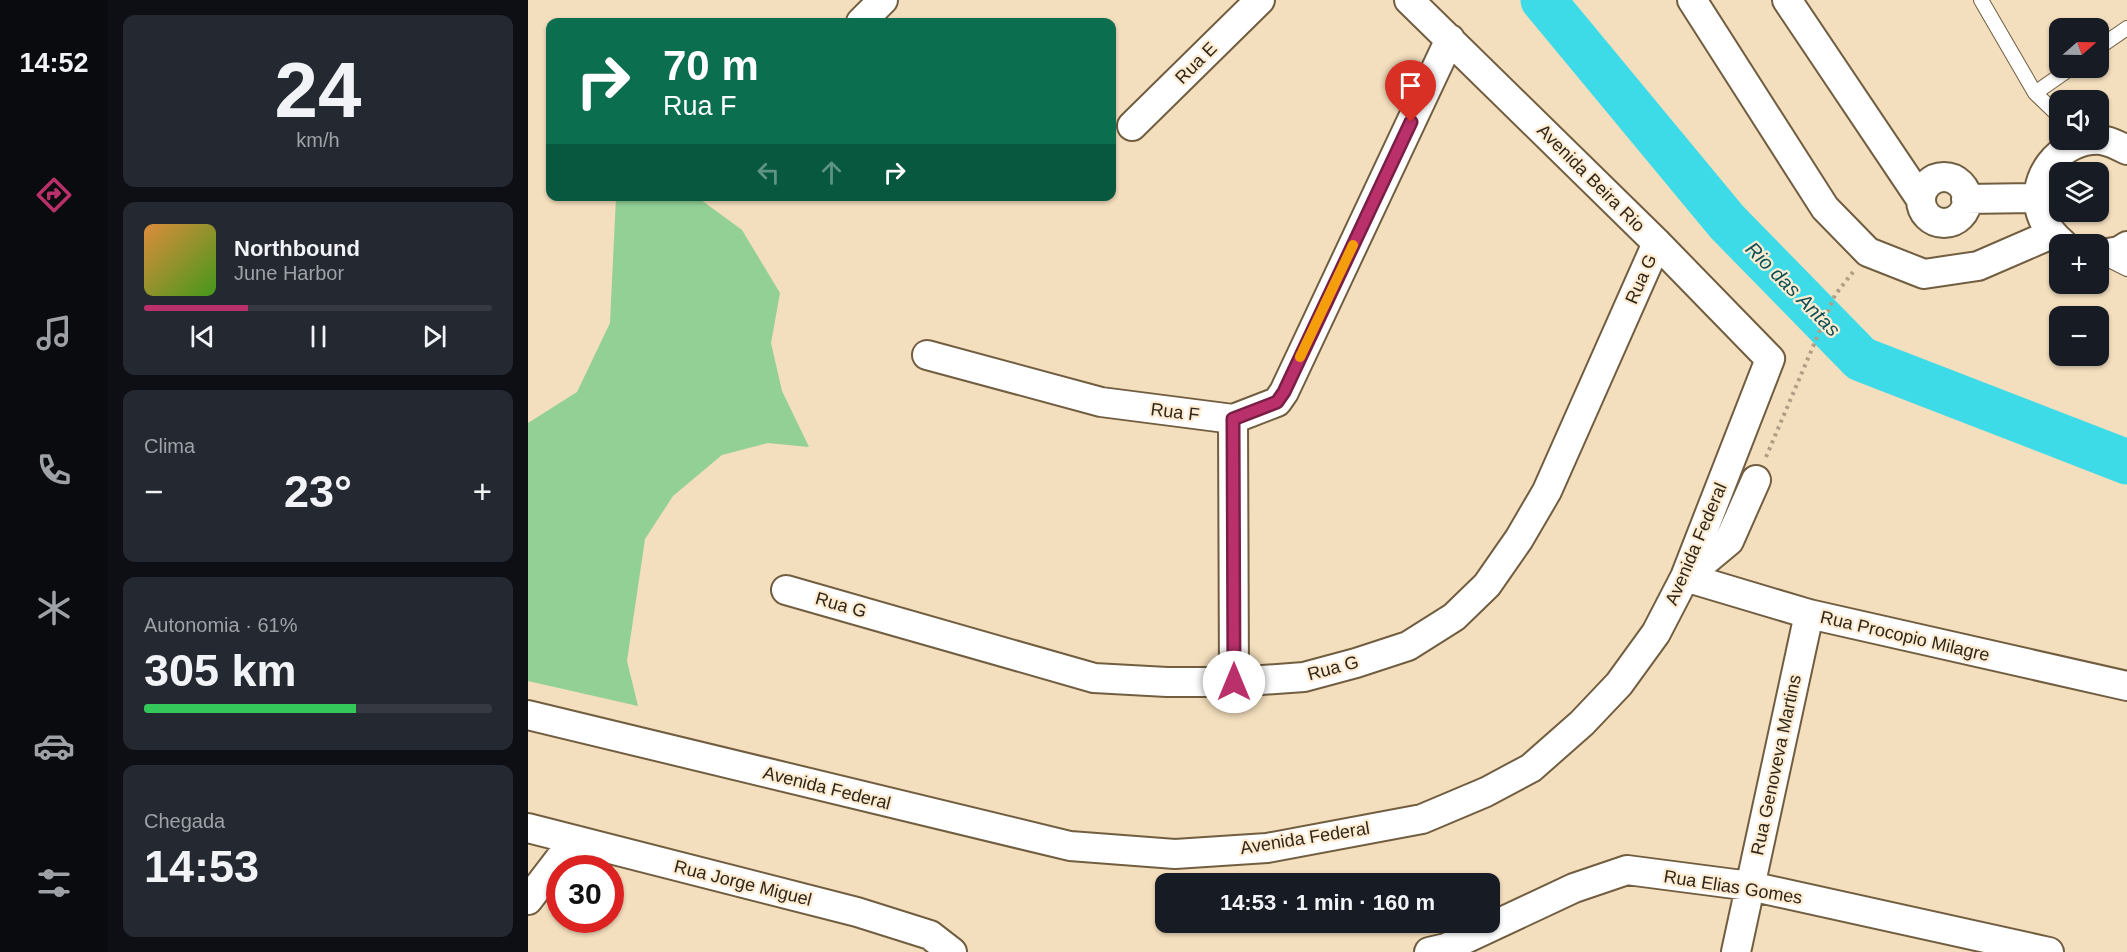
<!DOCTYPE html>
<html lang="pt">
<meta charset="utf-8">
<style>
body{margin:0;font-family:Helvetica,sans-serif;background:#242831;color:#f1f3f6;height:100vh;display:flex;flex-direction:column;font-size:22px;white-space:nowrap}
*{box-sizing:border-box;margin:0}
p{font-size:20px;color:#9ea1a6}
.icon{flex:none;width:33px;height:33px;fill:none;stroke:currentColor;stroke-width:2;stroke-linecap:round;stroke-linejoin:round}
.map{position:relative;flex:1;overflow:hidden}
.sheet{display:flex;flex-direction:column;gap:15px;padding:15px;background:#0d0f14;width:420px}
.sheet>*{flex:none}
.guide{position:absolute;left:18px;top:18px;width:570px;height:183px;border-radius:12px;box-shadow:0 2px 4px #0004;background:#0b6e4f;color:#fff;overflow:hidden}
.needle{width:39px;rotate:70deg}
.controls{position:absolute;left:1521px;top:18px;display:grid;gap:12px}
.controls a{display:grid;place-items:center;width:60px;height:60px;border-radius:12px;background:#171b24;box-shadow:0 2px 4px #0004;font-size:30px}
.speed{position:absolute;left:18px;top:855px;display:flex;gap:12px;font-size:30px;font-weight:700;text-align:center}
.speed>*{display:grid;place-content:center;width:78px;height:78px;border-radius:50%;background:#171b24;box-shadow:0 2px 4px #0004;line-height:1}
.speed .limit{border:9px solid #d22;background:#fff;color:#111}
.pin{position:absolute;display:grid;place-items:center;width:51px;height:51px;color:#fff;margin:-62px -26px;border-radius:50% 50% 50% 0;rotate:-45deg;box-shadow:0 0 6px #0007}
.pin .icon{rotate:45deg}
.me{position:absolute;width:66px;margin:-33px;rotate:0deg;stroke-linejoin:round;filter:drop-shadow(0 0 4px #0008)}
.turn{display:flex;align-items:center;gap:21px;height:126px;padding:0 18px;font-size:27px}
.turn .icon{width:78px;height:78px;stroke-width:2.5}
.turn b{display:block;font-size:42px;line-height:51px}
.lanes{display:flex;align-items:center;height:57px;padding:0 18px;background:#0003;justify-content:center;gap:30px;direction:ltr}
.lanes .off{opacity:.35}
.big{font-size:45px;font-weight:700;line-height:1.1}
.sheet .widget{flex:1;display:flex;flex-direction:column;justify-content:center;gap:9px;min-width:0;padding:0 21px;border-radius:12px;background:#242831}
.sheet .dial{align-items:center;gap:0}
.dial b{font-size:78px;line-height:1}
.song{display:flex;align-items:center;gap:18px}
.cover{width:72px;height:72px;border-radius:9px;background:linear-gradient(135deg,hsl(30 70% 55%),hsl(100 70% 35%))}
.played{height:6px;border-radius:3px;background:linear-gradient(90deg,#ba306b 30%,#363941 30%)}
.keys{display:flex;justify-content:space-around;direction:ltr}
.heat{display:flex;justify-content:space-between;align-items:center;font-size:33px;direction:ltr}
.charge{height:9px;border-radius:4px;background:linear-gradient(90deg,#34c759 61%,#363941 0)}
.trip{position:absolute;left:627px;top:873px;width:345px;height:60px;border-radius:12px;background:#171b24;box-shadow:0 2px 4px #0004;font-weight:700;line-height:60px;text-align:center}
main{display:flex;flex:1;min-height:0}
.dock{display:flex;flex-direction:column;width:108px;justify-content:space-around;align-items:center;background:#090b0e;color:#9ea1a6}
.dock .icon{width:42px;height:42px}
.dock .selected{color:#ba306b}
.dock b{font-size:27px;color:#f1f3f6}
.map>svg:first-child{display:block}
</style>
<main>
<nav class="dock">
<b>14:52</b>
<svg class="icon selected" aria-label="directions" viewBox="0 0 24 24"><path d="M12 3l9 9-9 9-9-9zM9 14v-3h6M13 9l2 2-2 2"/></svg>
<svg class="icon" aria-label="music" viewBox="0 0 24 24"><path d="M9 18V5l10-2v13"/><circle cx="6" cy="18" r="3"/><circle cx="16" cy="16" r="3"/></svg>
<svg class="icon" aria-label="phone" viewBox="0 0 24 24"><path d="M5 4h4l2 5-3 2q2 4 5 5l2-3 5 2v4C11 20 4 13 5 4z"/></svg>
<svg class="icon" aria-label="climate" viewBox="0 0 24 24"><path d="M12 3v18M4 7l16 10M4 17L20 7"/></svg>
<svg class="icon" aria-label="car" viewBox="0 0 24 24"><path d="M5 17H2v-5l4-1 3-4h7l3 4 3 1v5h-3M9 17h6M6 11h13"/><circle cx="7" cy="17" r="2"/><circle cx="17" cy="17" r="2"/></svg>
<svg class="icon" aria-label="filters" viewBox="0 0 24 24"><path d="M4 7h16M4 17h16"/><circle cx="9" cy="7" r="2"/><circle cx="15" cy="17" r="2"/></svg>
</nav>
<section class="sheet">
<div class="widget dial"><b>24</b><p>km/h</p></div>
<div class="widget">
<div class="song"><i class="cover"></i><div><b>Northbound</b><p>June Harbor</p></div></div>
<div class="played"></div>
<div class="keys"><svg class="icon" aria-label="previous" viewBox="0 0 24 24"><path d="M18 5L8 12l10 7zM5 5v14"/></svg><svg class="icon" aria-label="pause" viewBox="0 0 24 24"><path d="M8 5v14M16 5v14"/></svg><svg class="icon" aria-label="next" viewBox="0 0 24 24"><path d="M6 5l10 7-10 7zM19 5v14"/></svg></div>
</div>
<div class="widget"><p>Clima</p>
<div class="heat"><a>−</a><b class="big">23°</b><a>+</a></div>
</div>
<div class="widget"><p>Autonomia · 61%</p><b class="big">305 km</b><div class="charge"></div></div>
<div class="widget"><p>Chegada</p><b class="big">14:53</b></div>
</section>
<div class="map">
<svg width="1599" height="952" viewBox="0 0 1599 952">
<rect width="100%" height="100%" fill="#f3debd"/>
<path fill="#92d095" d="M88,197H169L214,230L252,293L243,343L254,391L281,447L240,443L194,455L145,496L117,539L99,661L110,706L0,681V423L49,392L82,323Z"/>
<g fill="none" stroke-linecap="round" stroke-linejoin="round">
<path stroke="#3ddbe7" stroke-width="45" d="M1015,0L1199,222L1333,359L1599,462"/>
<defs>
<path id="service" d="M1453,0L1507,93L1532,117
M1570,48L1599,28
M1507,93L1543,68
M1577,258L1599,269"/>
<path id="minor" d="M1164,0L1297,208L1340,252L1396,274L1450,266L1524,234
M1259,0L1392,198
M333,22L355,0
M604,126L732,0
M1393 200a23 23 0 1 1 46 0a23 23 0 1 1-46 0Z
M1438,199L1510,198
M1535,244C1527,237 1520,230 1515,219C1498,181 1532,137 1573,140C1582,141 1591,146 1599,150
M1570,255L1591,251L1599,246
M399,355L573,402L705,419L749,402L756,392L922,39
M705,419L706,682
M1159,576L1201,541L1228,480
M1157,577L1281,614L1599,686
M258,590L566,678L639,682H706L776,677L828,663L880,646L926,617L959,585L991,539L1019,491L1129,243
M0,715L542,846L647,854L739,848L894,819L958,792L1003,768L1054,723L1091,684L1128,633L1157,577L1242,359L1129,243L881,0
M0,828L329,912L402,935L424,952
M0,900L46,840
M901,952L918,948L1046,888L1099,870L1222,886L1521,952
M1208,952L1281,614"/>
</defs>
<use href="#service" stroke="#715e41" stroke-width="16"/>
<use href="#minor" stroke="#715e41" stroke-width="32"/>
<path stroke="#ae9e84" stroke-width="4" stroke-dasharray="3 4.5" stroke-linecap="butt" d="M1238,457L1307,295L1325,272"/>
<use href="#service" stroke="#fff" stroke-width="14"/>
<use href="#minor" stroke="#fff" stroke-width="28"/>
</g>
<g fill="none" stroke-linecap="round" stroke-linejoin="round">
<defs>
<path id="route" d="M706,682L705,419L749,402L756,392L883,122"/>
</defs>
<use href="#route" stroke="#791f46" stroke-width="15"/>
<use href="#route" stroke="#ba306b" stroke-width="10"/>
<path stroke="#f59e0b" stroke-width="10" d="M772,357L825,245"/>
</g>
<g text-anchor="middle" stroke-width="4.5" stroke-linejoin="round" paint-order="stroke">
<g font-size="18" fill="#2f271b" stroke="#fdecd1">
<text transform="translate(668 63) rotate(-45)" y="6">Rua E</text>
<text transform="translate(1063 178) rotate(45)" y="6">Avenida Beira Rio</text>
<text transform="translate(1113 279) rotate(-66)" y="6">Rua G</text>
<text transform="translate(647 412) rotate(7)" y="6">Rua F</text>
<text transform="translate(1168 544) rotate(-67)" y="6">Avenida Federal</text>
<text transform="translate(313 605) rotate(16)" y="6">Rua G</text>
<text transform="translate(1377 636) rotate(13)" y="6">Rua Procopio Milagre</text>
<text transform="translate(805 668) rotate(-15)" y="6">Rua G</text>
<text transform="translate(1248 765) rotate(-78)" y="6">Rua Genoveva Martins</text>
<text transform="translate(299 788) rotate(14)" y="6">Avenida Federal</text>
<text transform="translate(777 838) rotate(-9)" y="6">Avenida Federal</text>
<text transform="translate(215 883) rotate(14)" y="6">Rua Jorge Miguel</text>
<text transform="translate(1205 887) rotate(9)" y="6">Rua Elias Gomes</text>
</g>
<g font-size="20" font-style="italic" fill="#0d5055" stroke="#fdecd1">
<text transform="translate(1265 289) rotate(45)" y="7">Rio das Antas</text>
</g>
</g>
</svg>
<div class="controls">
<a><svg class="needle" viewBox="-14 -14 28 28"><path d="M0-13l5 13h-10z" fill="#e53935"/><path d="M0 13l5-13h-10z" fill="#9ea1a6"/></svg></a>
<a><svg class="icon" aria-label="sound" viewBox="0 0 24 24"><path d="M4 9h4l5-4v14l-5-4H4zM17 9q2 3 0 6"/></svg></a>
<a><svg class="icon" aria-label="layers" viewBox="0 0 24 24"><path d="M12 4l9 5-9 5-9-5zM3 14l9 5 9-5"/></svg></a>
<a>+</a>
<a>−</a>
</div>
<div class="speed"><div class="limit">30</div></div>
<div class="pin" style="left:883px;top:122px;background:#d93025"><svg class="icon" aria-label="arrive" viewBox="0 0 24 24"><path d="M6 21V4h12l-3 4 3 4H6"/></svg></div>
<svg class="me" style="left:706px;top:682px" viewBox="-20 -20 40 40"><circle r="19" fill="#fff"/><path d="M0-13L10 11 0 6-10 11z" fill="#ba306b"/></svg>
<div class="trip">14:53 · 1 min · 160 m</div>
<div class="guide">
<div class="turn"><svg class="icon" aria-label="right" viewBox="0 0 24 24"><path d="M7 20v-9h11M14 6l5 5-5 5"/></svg><div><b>70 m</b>Rua F</div></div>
<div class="lanes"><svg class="icon off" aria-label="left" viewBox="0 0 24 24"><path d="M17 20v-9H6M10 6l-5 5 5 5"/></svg><svg class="icon off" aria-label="ahead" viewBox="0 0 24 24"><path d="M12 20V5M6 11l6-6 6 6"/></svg><svg class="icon" aria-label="right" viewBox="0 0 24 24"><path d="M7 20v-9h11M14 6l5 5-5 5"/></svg></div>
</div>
</div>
</main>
